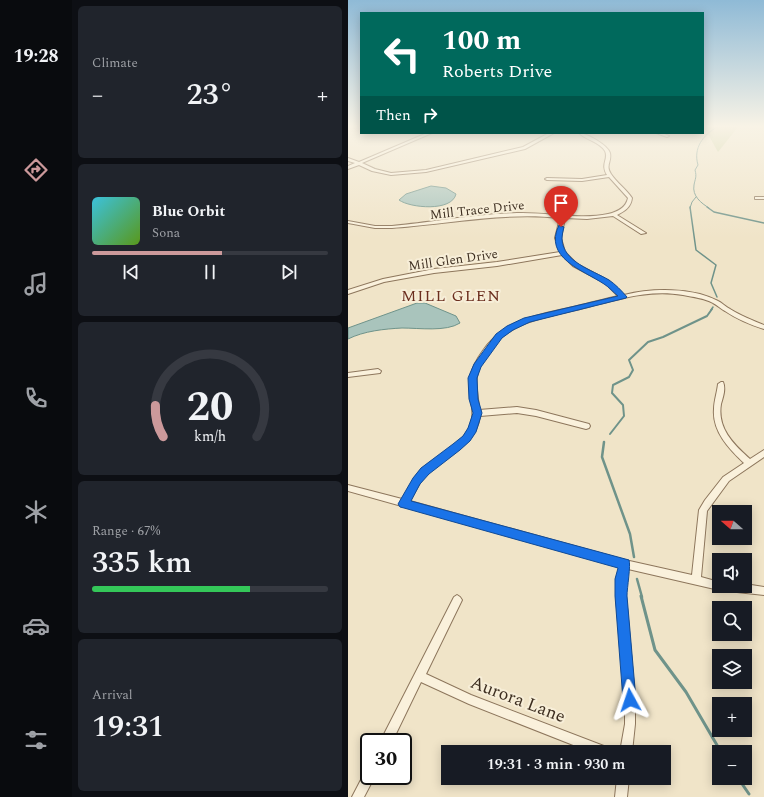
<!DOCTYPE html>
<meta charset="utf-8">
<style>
body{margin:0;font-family:Spectral,serif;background:#20242c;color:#f1f3f6;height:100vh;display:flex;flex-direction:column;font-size:15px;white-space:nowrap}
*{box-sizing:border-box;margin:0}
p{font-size:13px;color:#9ea1a6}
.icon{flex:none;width:22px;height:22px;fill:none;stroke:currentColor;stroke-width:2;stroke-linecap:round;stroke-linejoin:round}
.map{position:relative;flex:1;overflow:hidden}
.details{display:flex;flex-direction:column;gap:6px;padding:6px;background:#0d0f14;width:276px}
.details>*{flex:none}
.top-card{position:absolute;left:12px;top:12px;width:344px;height:122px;border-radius:0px;box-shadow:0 2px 10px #0003;background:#00695c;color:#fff;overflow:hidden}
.needle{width:26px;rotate:290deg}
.tools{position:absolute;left:364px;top:505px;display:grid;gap:8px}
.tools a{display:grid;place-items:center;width:40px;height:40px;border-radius:0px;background:#171b24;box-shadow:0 2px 10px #0003;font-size:20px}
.speed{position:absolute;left:12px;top:733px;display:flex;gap:8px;font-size:20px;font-weight:700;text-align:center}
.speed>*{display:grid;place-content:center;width:52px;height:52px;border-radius:50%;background:#171b24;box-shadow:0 2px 10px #0003;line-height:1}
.speed .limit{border:2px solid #111;border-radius:6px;background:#fff;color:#111}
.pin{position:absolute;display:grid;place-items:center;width:34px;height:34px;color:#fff;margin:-41px -17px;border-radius:50% 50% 50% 0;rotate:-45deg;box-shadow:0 0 4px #0007}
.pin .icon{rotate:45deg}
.me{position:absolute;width:44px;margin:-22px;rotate:355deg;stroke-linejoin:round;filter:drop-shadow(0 0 3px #0008)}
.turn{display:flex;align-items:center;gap:14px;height:84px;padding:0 16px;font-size:18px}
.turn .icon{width:52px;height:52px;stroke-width:2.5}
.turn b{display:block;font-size:28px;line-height:34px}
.then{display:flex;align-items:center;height:38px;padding:0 16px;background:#0003;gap:8px;font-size:15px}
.big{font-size:30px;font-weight:600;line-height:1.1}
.details .widget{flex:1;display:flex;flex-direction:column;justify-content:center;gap:6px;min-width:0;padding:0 14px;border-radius:6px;background:#20242c}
.details .dial{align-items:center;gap:0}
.dial svg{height:104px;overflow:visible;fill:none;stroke:#363941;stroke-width:7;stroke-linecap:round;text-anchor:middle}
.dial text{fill:#f1f3f6;stroke:none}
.song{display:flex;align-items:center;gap:12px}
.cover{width:48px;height:48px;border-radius:6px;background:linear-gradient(135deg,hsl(190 70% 55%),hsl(90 70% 35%))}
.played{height:4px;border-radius:2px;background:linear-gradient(90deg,#cc999b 55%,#363941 55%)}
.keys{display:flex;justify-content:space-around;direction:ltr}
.heat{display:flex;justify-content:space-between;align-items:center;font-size:22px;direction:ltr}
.charge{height:6px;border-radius:3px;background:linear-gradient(90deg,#34c759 67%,#363941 0)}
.trip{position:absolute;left:93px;top:745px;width:230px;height:40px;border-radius:0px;background:#171b24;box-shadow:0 2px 10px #0003;font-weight:600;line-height:40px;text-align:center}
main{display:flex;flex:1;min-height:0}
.menu{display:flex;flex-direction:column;width:72px;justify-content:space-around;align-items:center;background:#090b0e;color:#9ea1a6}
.menu .icon{width:28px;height:28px}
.menu .active{color:#cc999b}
.menu b{font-size:18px;color:#f1f3f6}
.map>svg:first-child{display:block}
</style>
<main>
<nav class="menu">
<b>19:28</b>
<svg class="icon active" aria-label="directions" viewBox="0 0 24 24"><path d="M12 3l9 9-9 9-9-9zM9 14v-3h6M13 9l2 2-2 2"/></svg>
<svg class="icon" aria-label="music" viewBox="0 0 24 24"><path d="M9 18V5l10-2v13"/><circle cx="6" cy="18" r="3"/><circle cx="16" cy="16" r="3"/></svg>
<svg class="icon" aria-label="phone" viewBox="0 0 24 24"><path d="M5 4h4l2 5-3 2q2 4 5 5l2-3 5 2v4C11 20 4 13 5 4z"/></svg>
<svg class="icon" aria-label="climate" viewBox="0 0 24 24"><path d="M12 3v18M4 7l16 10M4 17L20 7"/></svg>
<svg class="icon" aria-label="car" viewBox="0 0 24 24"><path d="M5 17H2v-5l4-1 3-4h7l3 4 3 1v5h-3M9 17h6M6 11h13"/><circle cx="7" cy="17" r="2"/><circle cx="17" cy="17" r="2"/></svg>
<svg class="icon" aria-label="filters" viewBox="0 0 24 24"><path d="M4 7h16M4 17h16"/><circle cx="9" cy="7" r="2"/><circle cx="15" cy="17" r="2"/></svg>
</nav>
<section class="details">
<div class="widget"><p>Climate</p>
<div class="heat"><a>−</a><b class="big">23°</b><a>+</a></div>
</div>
<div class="widget">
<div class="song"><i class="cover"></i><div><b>Blue Orbit</b><p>Sona</p></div></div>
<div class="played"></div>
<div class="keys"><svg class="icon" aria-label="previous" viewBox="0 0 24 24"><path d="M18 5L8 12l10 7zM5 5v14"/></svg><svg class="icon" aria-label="pause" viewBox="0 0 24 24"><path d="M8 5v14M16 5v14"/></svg><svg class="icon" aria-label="next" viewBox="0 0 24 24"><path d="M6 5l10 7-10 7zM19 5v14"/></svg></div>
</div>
<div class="widget dial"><svg viewBox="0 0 100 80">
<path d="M14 69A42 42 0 1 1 86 69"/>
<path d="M14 69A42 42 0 0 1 8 45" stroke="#cc999b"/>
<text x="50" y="56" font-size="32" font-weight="700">20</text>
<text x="50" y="72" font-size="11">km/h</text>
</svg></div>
<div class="widget"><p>Range · 67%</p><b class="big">335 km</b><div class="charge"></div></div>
<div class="widget"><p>Arrival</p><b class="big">19:31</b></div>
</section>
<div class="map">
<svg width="416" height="797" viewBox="0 0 416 797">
<rect width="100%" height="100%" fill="#f0e4c8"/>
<path fill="#c9cf9b" d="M356,127H390L370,152Z"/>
<path fill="#a9c4bc" stroke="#6f938a" d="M83,186L98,188L108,194C104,212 62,208 51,200L58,194Z
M69,303H77L108,316L112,323C98,332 71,328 54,328C36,329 16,331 0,339V328Z"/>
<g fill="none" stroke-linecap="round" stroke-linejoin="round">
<path stroke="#6f938a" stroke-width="1" d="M342,208L344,202L348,197
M361,208C353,203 344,196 346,185C347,179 349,177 347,170L350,165C345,148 355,135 369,127"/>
<path stroke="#6f938a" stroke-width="1.5" d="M342,207L348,250L368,265L363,283L369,297
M359,207L366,212L416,223
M363,310L365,307"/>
<path stroke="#6f938a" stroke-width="2" d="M262,434L276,416L275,405L264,393L265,385L281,377L285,370L281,360L300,342L315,337L359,316L364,309"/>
<path stroke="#6f938a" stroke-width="2.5" d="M256,442L254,457L282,534L286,557
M289,579L294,597"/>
<path stroke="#6f938a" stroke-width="3" d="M293,596L307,650L338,692L373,752
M390,778L401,794"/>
<defs>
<path id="minor" d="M79,133H84L14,163L27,169L43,173L78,170L175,147L201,133H206L177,149L78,172L43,175L24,171L11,165L0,169V166L7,163L0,161V158L11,162Z
M231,133C238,133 260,145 262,153C264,162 257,165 263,174C269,183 278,189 284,198C283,207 277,211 269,215L298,233L293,234L265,216L239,219L217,218L213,238L217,252L229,264L261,281L276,295C303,288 344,287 370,301C374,303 378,307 382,309C393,316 404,320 416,325V329C403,325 389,319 377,311C373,309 369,305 365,303C356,298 345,297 335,295C302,289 271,299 240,307C203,317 164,318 140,352C135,360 130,368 129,377C127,388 131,399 131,410L169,407L188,410L241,424L242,426L241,428L238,429L188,416L169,413L132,416C128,446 98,455 78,475C71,482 67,492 62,501L277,560L344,575L351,510L357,500L375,477L396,463C381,449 364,431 366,409C366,401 369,393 370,384L373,382H375C378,389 375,397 373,404C369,428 385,444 402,459L416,450V457L381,481L359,511L353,577L371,582V586H397V584L416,587V595L371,590L280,569L278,579V596L287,700V724L284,752H272L277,724V700L268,596V579L272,567L0,491V485L54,499C61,489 65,477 74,469C88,456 110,448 120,430C131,412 117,392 123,374C125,366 129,359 134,352C157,318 192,315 229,306C243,303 256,299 270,296L257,283L225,266L214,255L149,266L86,273L36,282L0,294V290L35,279L86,269L149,262L212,252L207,238L212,218C156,212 100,224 44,228H27L0,223V221L27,226H44C86,222 127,214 169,213C199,212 232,220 260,214C269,212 278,208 280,198L261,177L234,181L199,180L197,179L199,178L234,179L259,175C252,164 261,159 257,151C252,142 238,140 231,133Z
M308,133H314L321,136L319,137Z
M407,197H416V199H407Z
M30,369L33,371L32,373L0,377V373Z
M109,595L112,597L114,600L78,674L123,695L261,748L263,752H243L121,704L73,682L44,742H32L106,597Z
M21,770V776H27L16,797H4L17,772Z
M269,778H281L279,797H267Z"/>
</defs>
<use href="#minor" stroke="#8d765c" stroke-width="2"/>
<use href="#minor" fill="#faf1dc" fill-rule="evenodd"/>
</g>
<linearGradient id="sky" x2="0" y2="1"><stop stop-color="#8fbad6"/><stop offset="0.53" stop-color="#f8f3e6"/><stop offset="1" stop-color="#f8f3e6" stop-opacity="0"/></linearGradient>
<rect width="416" height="238" fill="url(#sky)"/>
<path fill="#1a73e8" stroke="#114b97" d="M211,225L216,227C215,231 214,235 214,239C215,262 244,270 261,280C267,284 274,291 279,297L278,298L182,322L165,330L154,338L133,367L129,378L130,399L134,413L128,432L122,441L112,450L81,474L72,484L63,501L281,560C283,565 279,588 279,596L288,700L286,705L282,707L277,705L275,700L267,596V579L270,568L56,508L52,507L50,504L65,478L73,468L105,444L115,436L120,428L125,413L121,399L120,378L126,364L148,334L159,326L176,318L270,296C265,292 261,287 256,284C235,270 195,258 211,225Z"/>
<g text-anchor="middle" stroke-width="4" stroke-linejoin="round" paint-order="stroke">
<g font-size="13" fill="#3d2e20" stroke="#f7eed8">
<text transform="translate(129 209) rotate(-6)" y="5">Mill Trace Drive</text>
<text transform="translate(105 259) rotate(-8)" y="5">Mill Glen Drive</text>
</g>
<g font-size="16" letter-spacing="1" fill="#6b2e1e" stroke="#f7eed8">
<text x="103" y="301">MILL GLEN</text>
</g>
<g font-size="18" fill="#3d2e20" stroke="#f7eed8">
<text transform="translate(170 699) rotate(21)" y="6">Aurora Lane</text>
</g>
</g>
</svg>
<div class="tools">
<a><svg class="needle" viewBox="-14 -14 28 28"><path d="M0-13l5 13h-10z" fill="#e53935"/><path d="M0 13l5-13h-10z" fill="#9ea1a6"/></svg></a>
<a><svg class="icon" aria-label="sound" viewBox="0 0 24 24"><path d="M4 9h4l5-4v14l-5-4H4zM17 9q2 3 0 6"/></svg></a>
<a><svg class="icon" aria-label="search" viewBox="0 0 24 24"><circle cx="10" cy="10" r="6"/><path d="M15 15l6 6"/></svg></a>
<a><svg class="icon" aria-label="layers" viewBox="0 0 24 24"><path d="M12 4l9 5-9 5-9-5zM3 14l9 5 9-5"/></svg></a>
<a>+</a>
<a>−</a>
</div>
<div class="speed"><div class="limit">30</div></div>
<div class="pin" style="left:213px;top:227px;background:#d93025"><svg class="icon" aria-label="arrive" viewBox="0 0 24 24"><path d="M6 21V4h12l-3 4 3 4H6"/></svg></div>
<svg class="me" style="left:282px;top:700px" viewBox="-20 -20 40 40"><path d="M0-17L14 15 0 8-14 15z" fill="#1a73e8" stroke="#fff" stroke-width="4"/></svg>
<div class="trip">19:31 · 3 min · 930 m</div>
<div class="top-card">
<div class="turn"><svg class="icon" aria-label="left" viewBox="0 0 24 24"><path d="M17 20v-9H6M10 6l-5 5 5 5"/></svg><div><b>100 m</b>Roberts Drive</div></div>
<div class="then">Then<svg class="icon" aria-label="right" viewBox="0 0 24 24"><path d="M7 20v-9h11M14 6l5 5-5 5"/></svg></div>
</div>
</div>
</main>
